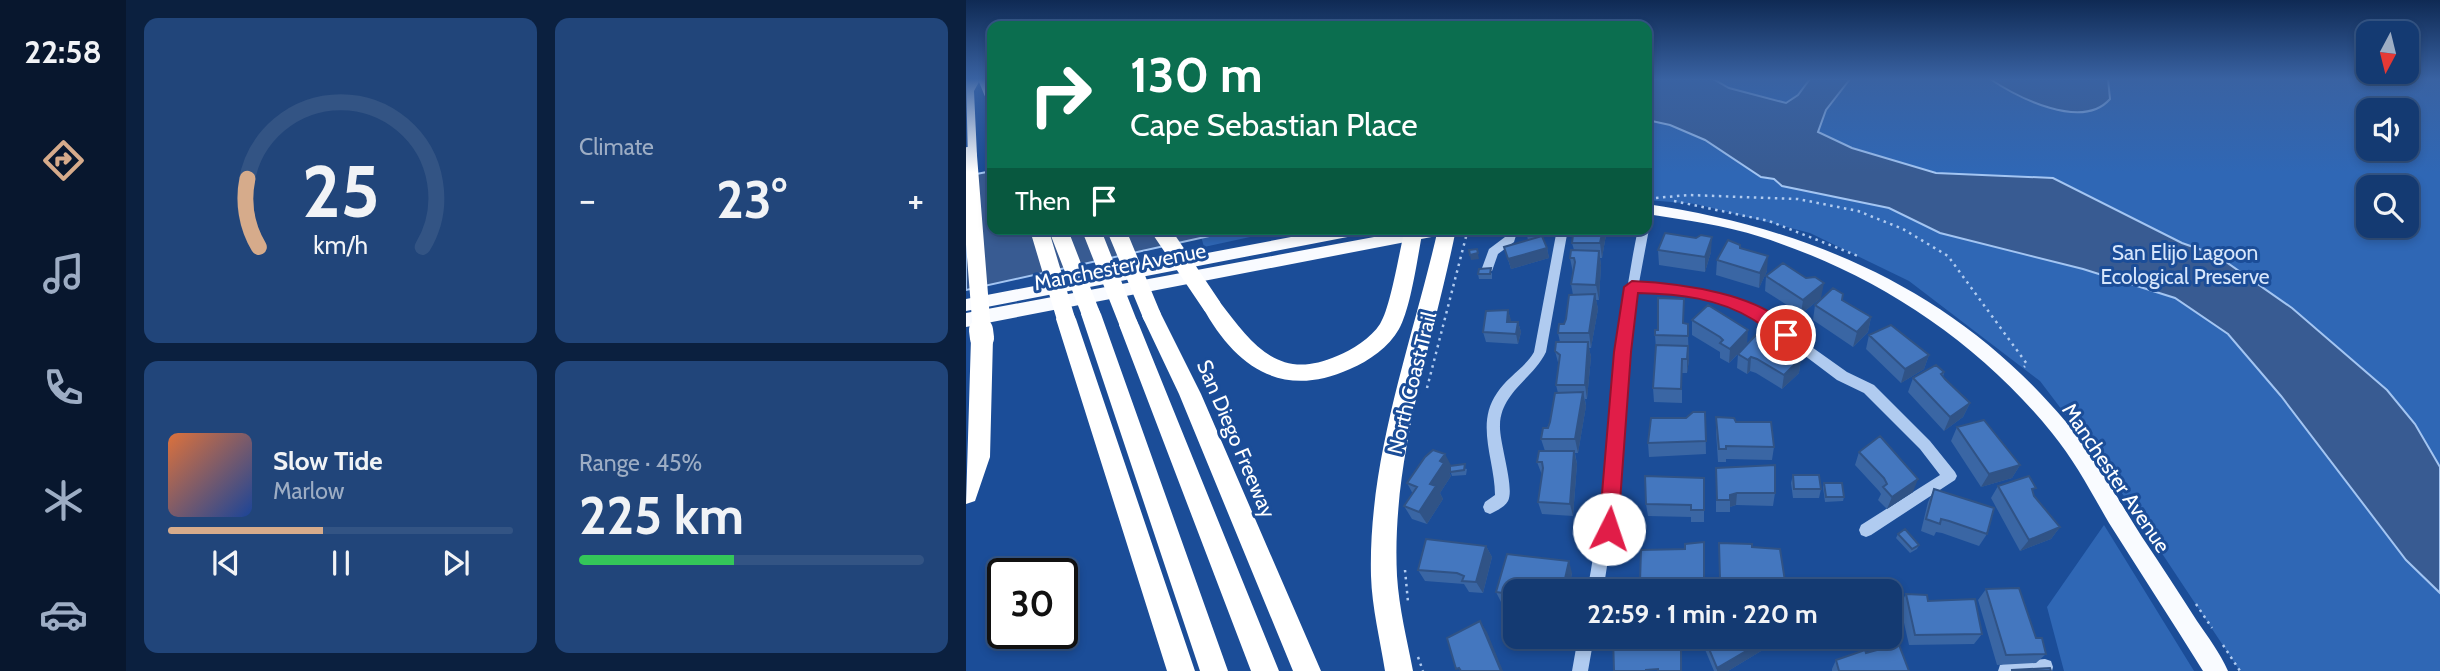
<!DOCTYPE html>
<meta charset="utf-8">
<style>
body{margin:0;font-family:Cabin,sans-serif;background:#21457a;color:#f1f3f6;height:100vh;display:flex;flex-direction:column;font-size:26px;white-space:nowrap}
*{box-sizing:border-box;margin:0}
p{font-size:23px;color:#9dadc4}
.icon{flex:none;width:38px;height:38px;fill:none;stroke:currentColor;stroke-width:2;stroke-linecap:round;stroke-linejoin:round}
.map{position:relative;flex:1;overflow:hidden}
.sheet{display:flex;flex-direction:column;gap:18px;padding:18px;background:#0b203f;width:840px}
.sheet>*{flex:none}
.guide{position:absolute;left:21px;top:21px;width:665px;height:214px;border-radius:14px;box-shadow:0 4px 10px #0003,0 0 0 2px #335484;background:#0b6e4f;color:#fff;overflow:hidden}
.needle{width:46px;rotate:187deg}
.controls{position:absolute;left:1390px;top:21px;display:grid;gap:14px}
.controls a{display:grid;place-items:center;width:63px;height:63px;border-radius:14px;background:#143a72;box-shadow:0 4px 10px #0003,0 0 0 2px #335484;font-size:35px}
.speed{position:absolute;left:21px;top:558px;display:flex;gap:14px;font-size:35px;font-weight:700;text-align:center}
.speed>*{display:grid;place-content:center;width:91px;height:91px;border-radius:50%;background:#143a72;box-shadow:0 4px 10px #0003,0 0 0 2px #335484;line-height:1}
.speed .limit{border:4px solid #111;border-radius:10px;background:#fff;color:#111}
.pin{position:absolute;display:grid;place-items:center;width:60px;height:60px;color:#fff;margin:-30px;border:4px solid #fff;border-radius:50%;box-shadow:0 2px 7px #0007}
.me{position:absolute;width:77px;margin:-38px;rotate:4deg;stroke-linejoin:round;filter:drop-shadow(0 0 5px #0008)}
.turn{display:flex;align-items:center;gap:24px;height:147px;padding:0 28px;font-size:32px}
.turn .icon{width:91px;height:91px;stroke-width:2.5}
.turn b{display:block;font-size:49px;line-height:60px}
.then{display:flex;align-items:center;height:66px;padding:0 28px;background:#0003;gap:14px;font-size:26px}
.big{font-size:52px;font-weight:700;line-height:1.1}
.sheet .tile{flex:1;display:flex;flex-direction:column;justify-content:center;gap:10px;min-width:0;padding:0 24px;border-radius:14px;background:#21457a}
.sheet .dial{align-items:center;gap:0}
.dial svg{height:182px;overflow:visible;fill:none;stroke:#335484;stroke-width:7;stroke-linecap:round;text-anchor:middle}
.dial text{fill:#f1f3f6;stroke:none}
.song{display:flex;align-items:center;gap:21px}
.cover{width:84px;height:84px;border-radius:10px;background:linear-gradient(135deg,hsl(20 70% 55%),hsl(220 70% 35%))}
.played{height:7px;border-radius:4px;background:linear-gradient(90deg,#d6ab8b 45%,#335484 45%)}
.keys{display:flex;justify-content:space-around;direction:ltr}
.heat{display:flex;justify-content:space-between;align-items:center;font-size:38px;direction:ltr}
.charge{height:10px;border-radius:5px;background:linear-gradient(90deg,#34c759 45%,#335484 0)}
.sheet .tiles{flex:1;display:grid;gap:18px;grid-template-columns:repeat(2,1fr)}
.trip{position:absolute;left:537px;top:579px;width:399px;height:70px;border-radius:14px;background:#143a72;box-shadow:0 4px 10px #0003,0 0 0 2px #335484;font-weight:700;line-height:70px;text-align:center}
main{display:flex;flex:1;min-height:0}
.menu{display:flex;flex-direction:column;width:126px;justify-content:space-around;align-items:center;background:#08172e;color:#9dadc4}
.menu .icon{width:49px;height:49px}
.menu .current{color:#d6ab8b}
.menu b{font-size:32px;color:#f1f3f6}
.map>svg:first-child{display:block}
</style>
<main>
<nav class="menu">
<b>22:58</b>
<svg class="icon current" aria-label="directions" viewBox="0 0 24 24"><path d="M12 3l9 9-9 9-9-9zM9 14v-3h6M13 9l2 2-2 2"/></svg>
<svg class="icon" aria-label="music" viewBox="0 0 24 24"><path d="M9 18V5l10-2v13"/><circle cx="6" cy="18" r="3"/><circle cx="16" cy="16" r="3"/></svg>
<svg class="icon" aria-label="phone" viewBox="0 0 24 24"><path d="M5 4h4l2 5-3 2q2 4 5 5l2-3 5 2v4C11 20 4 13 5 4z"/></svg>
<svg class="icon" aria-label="climate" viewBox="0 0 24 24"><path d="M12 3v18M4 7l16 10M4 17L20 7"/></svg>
<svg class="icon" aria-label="car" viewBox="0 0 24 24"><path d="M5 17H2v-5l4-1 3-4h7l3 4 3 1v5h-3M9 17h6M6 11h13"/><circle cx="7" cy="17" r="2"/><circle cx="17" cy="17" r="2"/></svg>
</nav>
<section class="sheet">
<div class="tiles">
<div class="tile dial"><svg viewBox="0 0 100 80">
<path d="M14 69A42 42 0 1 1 86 69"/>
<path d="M14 69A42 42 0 0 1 9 39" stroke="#d6ab8b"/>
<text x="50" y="56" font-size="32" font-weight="700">25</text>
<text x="50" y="72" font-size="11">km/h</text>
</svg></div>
<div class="tile"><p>Climate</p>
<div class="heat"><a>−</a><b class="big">23°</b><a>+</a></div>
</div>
<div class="tile">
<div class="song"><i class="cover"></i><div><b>Slow Tide</b><p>Marlow</p></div></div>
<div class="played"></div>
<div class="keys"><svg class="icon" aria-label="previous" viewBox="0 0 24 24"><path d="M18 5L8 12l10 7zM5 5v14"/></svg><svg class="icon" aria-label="pause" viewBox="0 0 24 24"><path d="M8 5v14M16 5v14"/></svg><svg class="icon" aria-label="next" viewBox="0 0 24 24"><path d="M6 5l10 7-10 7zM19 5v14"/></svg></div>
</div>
<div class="tile"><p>Range · 45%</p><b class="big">225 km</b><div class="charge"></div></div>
</div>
</section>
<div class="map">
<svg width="1474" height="671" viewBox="0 0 1474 671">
<rect width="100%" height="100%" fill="#1b4d98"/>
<path fill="#2f67b5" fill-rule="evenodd" d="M681,79H1474V671H1274L1134,460L1074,381L943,281L844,233L730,204L681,200ZM1402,110H1440V149H1402ZM1402,187H1440V226H1402Z
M233,229H321L238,247Z
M1138,525L1228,671H1098L1081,607Z"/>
<path fill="#385b92" stroke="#a3c5f2" stroke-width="2" d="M681,79H747L763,88L820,103L832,95L844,79H884L860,110L852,132L886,148L970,173L1087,178L1216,243L1250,255L1326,308L1421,390L1449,424L1474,467V593L1440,560L1315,396L1262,334L1209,298L1117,269L974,233L923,208L816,186L808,179L795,177L739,140L704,125L681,120Z
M1024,79H1142L1144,99C1116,131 1051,97 1024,79Z
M26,171V229H275L0,290V176Z"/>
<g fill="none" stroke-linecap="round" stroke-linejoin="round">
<path stroke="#b0cbf0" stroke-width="2.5" stroke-dasharray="2.5 4.5" stroke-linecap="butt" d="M690,198L722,195L832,199L892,211L937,229L982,256L1061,364L1058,367
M708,201L803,221L892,256
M461,388L502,229
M439,570L442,602
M1230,604L1246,628
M1257,645L1274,671
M452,657L457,671"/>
<path fill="#b0cbf0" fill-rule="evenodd" d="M681,226L683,229L673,283L714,285L760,296L798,313L881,372L908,385L964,441L989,472L991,476L989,480L905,535L900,537L895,535L893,530L895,525L974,475L954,449L898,393L871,380L790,319L757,304L714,293L672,292L663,365L651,502L637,592H621C644,471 647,348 672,229H681Z
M541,229H552L548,242L532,254L526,271H518L516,268L523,249L539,237Z
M591,229H602L580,352C567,379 535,392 534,425C533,442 549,488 542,501C539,507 530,511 524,514L519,512L517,507L519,502L529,495C529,461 509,424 531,393C541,377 559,368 568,352Z
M612,637H628L622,671H606Z
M1079,659L1085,661L1087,667L1086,671H1032L1034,665L1040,663Z"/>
<path fill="#f9fbff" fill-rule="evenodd" d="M681,204C847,229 990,291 1100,422C1129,457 1151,498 1176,537C1195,565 1213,593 1231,621C1242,637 1254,653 1262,671H1237C1206,621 1174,572 1143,523C1125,492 1109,461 1086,433C1011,340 908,273 795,237C758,225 719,220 681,214Z
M367,229H405L397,234L0,311V299Z
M451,229H489L481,234L0,327V313Z"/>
<path fill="#fff" fill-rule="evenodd" d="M0,79H26V101L20,99L13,82L8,91L11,156L2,161Z
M439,229H457C452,254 445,308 433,329C423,347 403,361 384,369C316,400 269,367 236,306L239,301H253C286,344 312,382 371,356C386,350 405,338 414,324C425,306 433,252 439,229Z
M472,229H490C467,343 425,458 431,576C433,608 441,640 447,671H419C414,639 406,608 405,576C402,457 446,343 472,229Z
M125,306L132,308L135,314L262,671H234L115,314L118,308Z
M186,308L193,310L235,394L355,671H327L213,394L176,316L179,310Z
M100,311L107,313L110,319L229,671H201L90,319L93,313Z
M163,317L170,319L173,325L313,671H285L153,325L156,319Z
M16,330L23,332L27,338L24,457L9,501L0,504L5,338L9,332Z"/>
<path stroke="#fff" stroke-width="18" d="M2,156L16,332
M73,229L100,319
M92,229L125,314
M125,229L163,325
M150,229L186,316
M194,229L246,306"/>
<path stroke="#fff" stroke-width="24" d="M15,330L16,338"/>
</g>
<path fill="#3a66a4" d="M577,229L576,237L581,248L583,258L545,269L538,247L562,240L560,231Z
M641,229L636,258H634L635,265L633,300H630L632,309L625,348H623L625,357L621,399H619L620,406L612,453H609L611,464L607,516L576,514L572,502L576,475L571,462L579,451L575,439L584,422L592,393L590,385L593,366L589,351L594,342L592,333L600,319L607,295L605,284L607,273L604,258L608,250L606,243Z
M774,248L801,271L793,288L750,275L751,260Z
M692,250L745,252L739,272L693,265Z
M526,273V279H513L512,274Z
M800,276L840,278L855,298L835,314L799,291Z
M718,299V323L722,336L723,360L721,373H716V403L688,402L687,388L690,349L689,335Z
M876,300L905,317L902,332L887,347L847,320L849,305Z
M542,310L545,322H552L555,332L552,344L520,342L517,332Z
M726,320L781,344L835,358L833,373L816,389L790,373L784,371L781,374L771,368L772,354L763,363L754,358V352L726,335Z
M903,335L963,355L958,369L935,383L900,349Z
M978,372L977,377L1004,403L997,417L978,431L942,392L947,378Z
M739,412L740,454L683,457L682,443L720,418Z
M750,417L770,422L808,447L806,460L760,459V462H752L750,431Z
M991,427L1054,465L1046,478L1015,487L985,441Z
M893,452L947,492L921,509L912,500L915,494L913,491L889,465Z
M485,466L501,469L500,475L486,476L484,470L483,472L485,476L474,493L477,499L461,524L446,519L438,506L447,494L441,483Z
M750,468L809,493L807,506L770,505L764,507V512H750Z
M827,475L855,489L853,498H827L825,483Z
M738,478V522H725V517L682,516L680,504Z
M858,483L878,497L877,501L859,502L857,487Z
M1032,486L1067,492L1068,496L1094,527L1085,539L1054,551L1025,498Z
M968,489L1021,534L1013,546L976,533L970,532L968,536L955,531L962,502Z
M932,534L953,545L951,549L944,553L930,538Z
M738,542V591L675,592L674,582L719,549Z
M753,543L786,547L819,581L816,592L753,590Z
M520,546L526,557L517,593L503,592L498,584L459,581L452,570Z
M606,573L602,592H550L549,604L535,602L530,592Z
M1020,589L1070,638L1080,654L1070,663L1031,665L1012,600Z
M940,594L962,601L1016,634L1008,644L943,645L934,605Z
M735,637H807L805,645L762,671H748L735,640Z
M910,643L943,671H866V669L870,660L906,651Z"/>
<path fill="#305386" d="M573,229H577L575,241L573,231Z
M637,229H641L636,258L634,243Z
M746,237L745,252L739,272V257Z
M581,248L583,258L545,269L542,259Z
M511,249L513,259L505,260L504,255Z
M633,251L635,265L633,300L630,285Z
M802,256L801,271L793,288L794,273Z
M858,283L855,298L835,314L837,300Z
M629,294L632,309L625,348L623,333Z
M542,310L545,320L544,332L541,322Z
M905,317L902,332L887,347L891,332Z
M552,322L555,332L552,344L550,334Z
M782,330L781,344L763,363L764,349Z
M622,342L625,357L621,399L619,385Z
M722,346L723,360L721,373V359Z
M963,355L958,369L935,383L939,369Z
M785,357L784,371L781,374L782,360Z
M835,358L833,373L816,389L818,375Z
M617,392L620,406L612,453L609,439Z
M1004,403L997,417L978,431L984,417Z
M608,451L611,464L607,516L604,504Z
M479,454L486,467L483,472L485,476L474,493L477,499L461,524L453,512L464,484L474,461Z
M1054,465L1046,478L1015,487L1023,474Z
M952,479L947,492L921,509L926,497Z
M771,493L770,505L764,507V495Z
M1094,527L1085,539L1054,551L1063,540Z
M520,546L526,557L517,593L510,582Z
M603,561L606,573L602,592H596Z
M544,591L550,601L549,604L544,594Z
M514,621L521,632L537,671H535Z
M804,637H807L805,645L762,671H751V668Z"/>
<path fill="#4477bf" stroke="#305386" stroke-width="2" d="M560,229H573V231H560Z
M613,229H637L634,243H606L607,235L613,231Z
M699,233L730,238L735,235L746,237L739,257L692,250Z
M576,236L581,248L542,259L538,247Z
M762,240L774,245V248L802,256L794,273L751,260Z
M511,249L512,253L504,255L503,250Z
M605,250L633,251L630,285L605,284L609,262L608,258H604Z
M817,263L840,278L849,277L858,283L837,300L800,276Z
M525,268L524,274H512L513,269Z
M867,288L877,294L876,300L905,317L891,332L849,305Z
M629,294L623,333H592L593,324H598L600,319L603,295Z
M692,298L718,299L717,323L722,324V336L689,335V330H692Z
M742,305L782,330L764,349L754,343L757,340L754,337L726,320Z
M542,310L541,322H552L550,334L517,332L520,311Z
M925,325L963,355L939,369L903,335Z
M790,335L835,358L818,375L791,359L785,357L782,360L772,354Z
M590,342H622L619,385H590L594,355L589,351Z
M690,345L722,346L721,359H716L715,389L687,388Z
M970,365L978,372L975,374L979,379L1004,403L984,417L947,378Z
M617,392L609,439H575L577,428H582L584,422L589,393Z
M727,412H739L740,441L682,443L685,418H720Z
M750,417L768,418L770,422H805L808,447L760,446V449H753Z
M1018,420L1054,465L1023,474L991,427Z
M914,436L952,479L926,497L917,487L921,484L918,478L893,452Z
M467,450L479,454L474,461L478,463L464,484L470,486L453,512L438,506L451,487L441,483L459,457Z
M573,451H608L604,504L572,502L577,468L576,462H571Z
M499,464L498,470L484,472V466Z
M809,465V493H771L764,495V500H751L750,468Z
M827,475H853L855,489H828Z
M679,476L738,478V510H725V505L680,504Z
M1063,476L1070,488L1066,489L1068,496L1094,527L1063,540L1032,486Z
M858,483H876L878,497H860Z
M968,489L1028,508L1021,534L983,521L975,519L974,524L960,519Z
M939,529L953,545L946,549L932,534Z
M460,539L520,546L510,582L496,581L498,576L491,573L452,570Z
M738,542V580L674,582L675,550L719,549V544Z
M753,543L786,544V547L814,549L819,581L754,579Z
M541,554L603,561L596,592L579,590V592H573L552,587L550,592L544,591V594L530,592Z
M1053,588L1070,638H1076L1080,654L1040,655L1020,589Z
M940,594L961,595L962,601L1009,599L1016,634L949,635Z
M514,621L535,671H495L493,668L490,669L481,638Z
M647,637H715V671H692V669L680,670V671H648Z
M738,637H804L751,668Z
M930,637L943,671H873L870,660L899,650L900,653L911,650L910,643Z
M1084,668L1085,671L1045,670Z"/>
<linearGradient id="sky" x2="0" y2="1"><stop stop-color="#0f2a54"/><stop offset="0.46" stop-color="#3962a2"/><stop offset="1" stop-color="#3962a2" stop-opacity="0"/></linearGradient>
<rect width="1474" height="172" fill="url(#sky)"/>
<path fill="#e11d48" stroke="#92132f" stroke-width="2" d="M666,281C709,283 803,293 828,335L820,341C808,337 799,327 788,320C753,298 713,294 672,293L665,352L652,529L649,535L643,538L636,535L633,529L648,352L658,287Z"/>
<g text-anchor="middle" stroke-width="6" stroke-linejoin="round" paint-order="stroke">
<g font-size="21" fill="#d7e6fb" stroke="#1b4d98">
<text x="1219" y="260">San Elijo Lagoon<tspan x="1219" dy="24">Ecological Preserve</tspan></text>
</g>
<g font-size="21" fill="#fff" stroke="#1b4d98">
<text transform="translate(154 267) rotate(-11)" y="7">Manchester Avenue</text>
<text transform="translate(446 383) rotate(-76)" y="7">North Coast Trail</text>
<text transform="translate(270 439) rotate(67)" y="7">San Diego Freeway</text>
<text transform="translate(1150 478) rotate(56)" y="7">Manchester Avenue</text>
</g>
</g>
</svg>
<div class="controls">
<a><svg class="needle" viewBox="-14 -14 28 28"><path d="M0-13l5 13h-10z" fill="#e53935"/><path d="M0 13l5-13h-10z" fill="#9dadc4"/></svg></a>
<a><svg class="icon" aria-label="sound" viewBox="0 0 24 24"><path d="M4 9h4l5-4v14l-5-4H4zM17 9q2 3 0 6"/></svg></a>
<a><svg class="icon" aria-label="search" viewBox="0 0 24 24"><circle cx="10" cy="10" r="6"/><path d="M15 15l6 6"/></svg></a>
</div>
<div class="speed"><div class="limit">30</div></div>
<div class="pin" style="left:820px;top:335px;background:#d93025"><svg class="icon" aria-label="arrive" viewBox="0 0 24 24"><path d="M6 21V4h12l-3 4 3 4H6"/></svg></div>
<svg class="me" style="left:643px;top:529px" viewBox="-20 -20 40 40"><circle r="19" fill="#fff"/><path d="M0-13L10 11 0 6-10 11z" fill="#e11d48"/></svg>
<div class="trip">22:59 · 1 min · 220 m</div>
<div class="guide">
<div class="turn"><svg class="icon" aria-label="right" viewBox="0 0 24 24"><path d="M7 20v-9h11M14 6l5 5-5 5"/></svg><div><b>130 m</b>Cape Sebastian Place</div></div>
<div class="then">Then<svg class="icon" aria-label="arrive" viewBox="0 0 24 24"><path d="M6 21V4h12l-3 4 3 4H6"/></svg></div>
</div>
</div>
</main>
